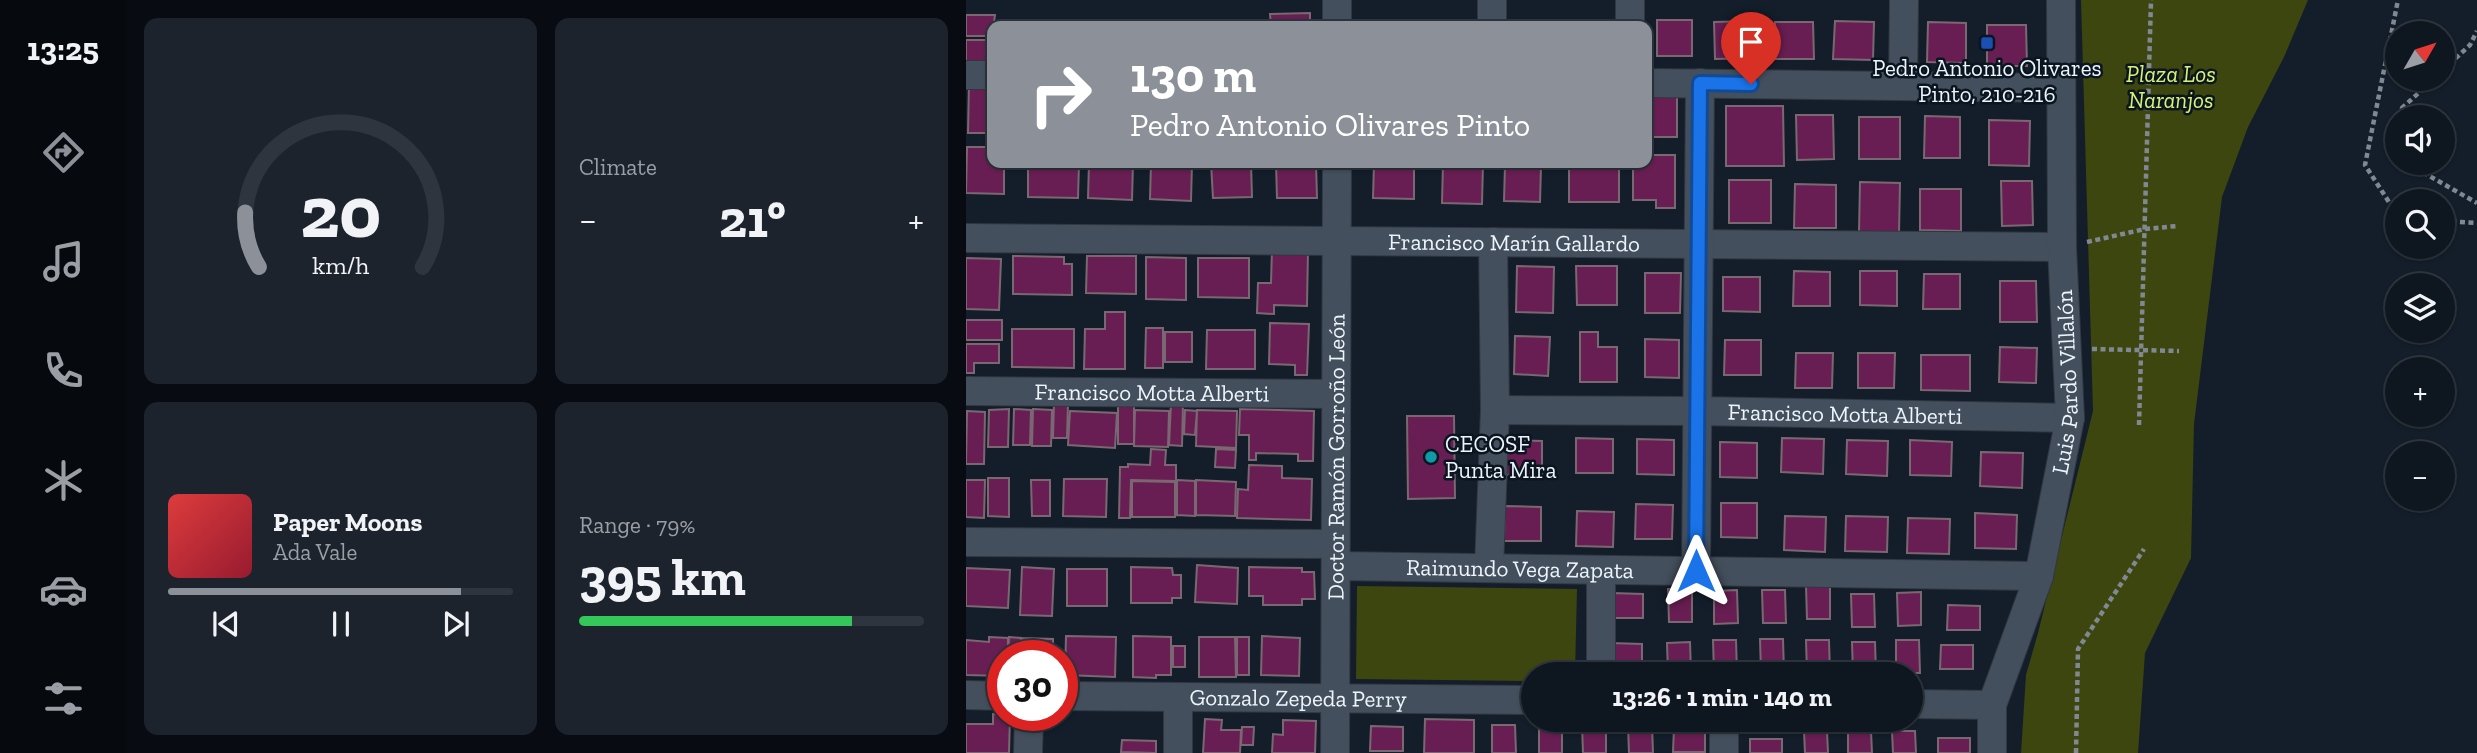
<!DOCTYPE html>
<meta charset="utf-8">
<style>
body{margin:0;font-family:"Zilla Slab",serif;background:#1c232d;color:#f1f3f6;height:100vh;display:flex;flex-direction:column;font-size:26px;white-space:nowrap}
*{box-sizing:border-box;margin:0}
p{font-size:23px;color:#9b9fa5}
.icon{flex:none;width:38px;height:38px;fill:none;stroke:currentColor;stroke-width:2;stroke-linecap:round;stroke-linejoin:round}
.map{position:relative;flex:1;overflow:hidden}
.details{display:flex;flex-direction:column;gap:18px;padding:18px;background:#080c12;width:840px}
.details>*{flex:none}
.banner{position:absolute;left:21px;top:21px;width:665px;height:147px;border-radius:14px;box-shadow:0 2px 5px #0004,0 0 0 2px #2e353e;background:#8c9099;color:#fff;overflow:hidden}
.needle{width:46px;rotate:51deg}
.controls{position:absolute;left:1419px;top:21px;display:grid;gap:14px}
.controls a{display:grid;place-items:center;width:70px;height:70px;border-radius:50%;background:#0e1620;box-shadow:0 2px 5px #0004,0 0 0 2px #2e353e;font-size:35px}
.speed{position:absolute;left:21px;top:640px;display:flex;gap:14px;font-size:35px;font-weight:700;text-align:center}
.speed>*{display:grid;place-content:center;width:91px;height:91px;border-radius:50%;background:#0e1620;box-shadow:0 2px 5px #0004,0 0 0 2px #2e353e;line-height:1}
.speed .limit{border:10px solid #d22;background:#fff;color:#111}
.pin{position:absolute;display:grid;place-items:center;width:60px;height:60px;color:#fff;margin:-72px -30px;border-radius:50% 50% 50% 0;rotate:-45deg;box-shadow:0 0 7px #0007}
.pin .icon{rotate:45deg}
.me{position:absolute;width:77px;margin:-38px;rotate:0deg;stroke-linejoin:round;filter:drop-shadow(0 0 5px #0008)}
.turn{display:flex;align-items:center;gap:24px;height:147px;padding:0 28px;font-size:32px}
.turn .icon{width:91px;height:91px;stroke-width:2.5}
.turn b{display:block;font-size:49px;line-height:60px}
.big{font-size:52px;font-weight:700;line-height:1.1}
.details .card{flex:1;display:flex;flex-direction:column;justify-content:center;gap:10px;min-width:0;padding:0 24px;border-radius:14px;background:#1c232d}
.details .dial{align-items:center;gap:0}
.dial svg{height:182px;overflow:visible;fill:none;stroke:#2e353e;stroke-width:7;stroke-linecap:round;text-anchor:middle}
.dial text{fill:#f1f3f6;stroke:none}
.song{display:flex;align-items:center;gap:21px}
.cover{width:84px;height:84px;border-radius:10px;background:linear-gradient(135deg,hsl(0 70% 55%),hsl(350 70% 35%))}
.played{height:7px;border-radius:4px;background:linear-gradient(90deg,#8c9099 85%,#2e353e 85%)}
.keys{display:flex;justify-content:space-around;direction:ltr}
.heat{display:flex;justify-content:space-between;align-items:center;font-size:38px;direction:ltr}
.charge{height:10px;border-radius:5px;background:linear-gradient(90deg,#34c759 79%,#2e353e 0)}
.details .tiles{flex:1;display:grid;gap:18px;grid-template-columns:repeat(2,1fr)}
.trip{position:absolute;left:555px;top:662px;width:402px;height:70px;border-radius:35px;background:#0e1620;box-shadow:0 2px 5px #0004,0 0 0 2px #2e353e;font-weight:700;line-height:70px;text-align:center}
main{display:flex;flex:1;min-height:0}
.tab-bar{display:flex;flex-direction:column;width:126px;justify-content:space-around;align-items:center;background:#06090d;color:#9b9fa5}
.tab-bar .icon{width:49px;height:49px}
.tab-bar .active{color:#8c9099}
.tab-bar b{font-size:32px;color:#f1f3f6}
.map>svg:first-child{display:block}
</style>
<main>
<nav class="tab-bar">
<b>13:25</b>
<svg class="icon active" aria-label="directions" viewBox="0 0 24 24"><path d="M12 3l9 9-9 9-9-9zM9 14v-3h6M13 9l2 2-2 2"/></svg>
<svg class="icon" aria-label="music" viewBox="0 0 24 24"><path d="M9 18V5l10-2v13"/><circle cx="6" cy="18" r="3"/><circle cx="16" cy="16" r="3"/></svg>
<svg class="icon" aria-label="phone" viewBox="0 0 24 24"><path d="M5 4h4l2 5-3 2q2 4 5 5l2-3 5 2v4C11 20 4 13 5 4z"/></svg>
<svg class="icon" aria-label="climate" viewBox="0 0 24 24"><path d="M12 3v18M4 7l16 10M4 17L20 7"/></svg>
<svg class="icon" aria-label="car" viewBox="0 0 24 24"><path d="M5 17H2v-5l4-1 3-4h7l3 4 3 1v5h-3M9 17h6M6 11h13"/><circle cx="7" cy="17" r="2"/><circle cx="17" cy="17" r="2"/></svg>
<svg class="icon" aria-label="filters" viewBox="0 0 24 24"><path d="M4 7h16M4 17h16"/><circle cx="9" cy="7" r="2"/><circle cx="15" cy="17" r="2"/></svg>
</nav>
<section class="details">
<div class="tiles">
<div class="card dial"><svg viewBox="0 0 100 80">
<path d="M14 69A42 42 0 1 1 86 69"/>
<path d="M14 69A42 42 0 0 1 8 45" stroke="#8c9099"/>
<text x="50" y="56" font-size="32" font-weight="700">20</text>
<text x="50" y="72" font-size="11">km/h</text>
</svg></div>
<div class="card"><p>Climate</p>
<div class="heat"><a>−</a><b class="big">21°</b><a>+</a></div>
</div>
<div class="card">
<div class="song"><i class="cover"></i><div><b>Paper Moons</b><p>Ada Vale</p></div></div>
<div class="played"></div>
<div class="keys"><svg class="icon" aria-label="previous" viewBox="0 0 24 24"><path d="M18 5L8 12l10 7zM5 5v14"/></svg><svg class="icon" aria-label="pause" viewBox="0 0 24 24"><path d="M8 5v14M16 5v14"/></svg><svg class="icon" aria-label="next" viewBox="0 0 24 24"><path d="M6 5l10 7-10 7zM19 5v14"/></svg></div>
</div>
<div class="card"><p>Range · 79%</p><b class="big">395 km</b><div class="charge"></div></div>
</div>
</section>
<div class="map">
<svg width="1511" height="753" viewBox="0 0 1511 753">
<rect width="100%" height="100%" fill="#131e2a"/>
<path fill="#3d460e" d="M1115,0H1342L1318,57L1282,127L1256,197L1228,424L1225,558L1179,653L1172,753H1055L1060,675L1072,633L1127,411Z
M391,586L611,589L609,674H567V681L390,679Z"/>
<path fill="#681e52" stroke="#796872" stroke-width="2" d="M344,13V26H305L304,14Z
M0,15H29L26,36H0Z
M691,20H726V56H691Z
M789,21L790,58L749,59L748,22Z
M869,21L908,22L907,60L867,59Z
M157,22V26H116V24Z
M809,22H847L848,59H809Z
M962,22L1000,23V63L961,62Z
M175,23H222V26H175Z
M1021,25H1060L1061,66H1021Z
M0,40H26V64L0,63Z
M3,82H26V133H2Z
M681,92H711V137H681Z
M760,106H817L818,166H760Z
M830,115H867L868,159L831,160Z
M959,116L994,117V158H958Z
M893,117H934V159H893Z
M1023,120L1064,121L1063,166L1023,165Z
M1,147H26V163H38V194L0,193Z
M681,155H709V208H690V200H667V163H681Z
M62,163H113L112,198L62,197Z
M123,163H167L166,200L122,198Z
M185,163H226L225,201L184,199Z
M245,163H285L286,197L247,198Z
M310,163H350L351,198H311Z
M408,163H448V199L407,198Z
M477,163H517L516,204L476,203Z
M603,163H653V202H603Z
M539,165L575,166L574,202L538,201Z
M763,180H805V223H763Z
M1035,181H1066L1067,225L1036,226Z
M894,182L934,183L933,233L893,232Z
M829,184L870,185V228H828Z
M954,189H995V231L954,230Z
M306,249L342,250L341,306L308,305V314L291,313L292,283H305Z
M47,256L98,257V264H106V295L47,294Z
M121,256H170V294L120,293Z
M180,257L220,258V300L180,299Z
M0,258L35,259L33,310L0,309Z
M232,258H283V298L232,297Z
M551,266L588,267L587,313L550,312Z
M610,266H651V305H611Z
M828,271L864,272V306H827Z
M894,271H931V306L894,305Z
M679,273H715L714,313H679Z
M958,274H994V309H957Z
M757,277H794V312L757,311Z
M1034,281H1070L1071,322H1034Z
M139,312H159V369H118L119,329H139Z
M0,320H36V340H0Z
M304,323L343,324L341,375H329V365L303,364Z
M180,328H197V368H179Z
M46,329H108V368L46,367Z
M241,330H289V369H240Z
M199,332H226V362H199Z
M614,332H632V347H651V382H614Z
M549,336L584,337L582,376L548,374Z
M679,339L713,340V378L679,377Z
M759,340H795V375H758Z
M0,344H33V363H8V373H0Z
M1034,347L1071,348L1070,383L1033,382Z
M830,353H867L866,388H829Z
M892,353H929L928,388H892Z
M955,355H1004V391L955,390Z
M88,402L102,403L101,438H87Z
M205,403L217,404L216,446L203,445Z
M152,404H168V444H152Z
M43,409L42,447H22L23,410Z
M48,409L65,410L64,445H47Z
M67,409L86,410L85,446H66Z
M274,409L348,411L347,461H332V454L290,453V460H283V435H273Z
M169,410L203,411L202,447L168,446Z
M219,410L231,411L229,435L218,434Z
M231,410L271,411L270,448L230,446Z
M1,411L19,412L18,464H0Z
M104,411L151,413L149,448L102,445Z
M441,416H488L489,498L442,499Z
M610,438L647,439V473H610Z
M816,438L858,439L857,474L815,472Z
M671,439L708,440V475L671,474Z
M539,440L576,441V475H539Z
M881,440L922,441L921,476L880,474Z
M944,440L986,442L985,476L944,475Z
M754,442L791,443V478L754,477Z
M185,449L200,450L199,465H210V481L165,480L164,518H153L154,467H162V464L184,465Z
M250,449L270,450L269,468L249,467Z
M1015,452L1057,453L1056,488L1014,486Z
M283,465L316,466V478L346,479L345,520L271,518L272,489L282,490Z
M22,478H43V517L22,516Z
M98,479H141L140,517L97,516Z
M0,480H19L18,518L0,517Z
M65,480H84V516H66Z
M211,480L229,481V516L211,515Z
M230,480L270,482L269,516L230,515Z
M166,481L209,482V517H166Z
M755,503H791V538L755,537Z
M670,504L707,505L706,539H669Z
M539,506L575,507V541H538Z
M611,511L648,512L647,547L610,546Z
M1009,513L1051,515L1050,549L1009,548Z
M819,516L860,517L859,552L818,550Z
M880,516L922,517L921,552L879,551Z
M942,518L984,519L983,554L941,553Z
M231,565L272,568L271,604L229,602Z
M56,567L88,569L86,616L54,615Z
M165,567L206,568L207,575H215V598H206V603H165Z
M283,567L336,568V572H348L349,599H336V605H297V596H283Z
M0,568L44,570L42,608L0,606Z
M101,569H141V606H101Z
M840,586H864V619H841Z
M702,589H726V622H703Z
M771,590L772,623L748,624V591Z
M796,590H819L820,623H797Z
M955,592V625L932,626L931,593Z
M646,593L677,594V618H645Z
M885,594H908L909,627H886Z
M982,605L1014,606V630H981Z
M100,636L150,637L149,677L99,675Z
M167,636L205,637V675H190V678L167,677Z
M296,636L334,638L333,676L295,675Z
M23,637L42,638V656H37V676L0,675V640L23,642Z
M43,637L55,638L54,656H42Z
M233,637H269L270,677H233Z
M271,637H283V675H271Z
M56,638L87,639V656H55Z
M794,639H817L818,672H795Z
M747,640H770L771,673H748Z
M840,640H863L864,673H841Z
M930,640H953L954,673H930Z
M724,642L725,674H702L701,643Z
M886,642H909L910,674H887Z
M644,643L676,644V668H643Z
M975,645H1007V669H974Z
M207,646H219V667H207Z
M27,714L44,716L43,753H0V724H27Z
M239,719L256,720L255,730H275L274,753H237Z
M459,719L508,720V753H458Z
M317,720L350,721L349,753H306L307,734L317,735Z
M526,725H549L550,753H526Z
M616,725H640V753H617Z
M662,725H686L687,753H663Z
M405,726L437,727V751H404Z
M276,727H288L287,745H275Z
M708,727L739,728V752H707Z
M573,728H596V753H573Z
M838,731H861L862,753H839Z
M905,731L906,753H882V732Z
M926,731H949L950,753H927Z
M972,738H1004V753H972Z
M784,739H816V753H784Z
M156,740L190,741V753L155,752Z"/>
<g fill="none" stroke-linecap="round" stroke-linejoin="round">
<defs>
<g id="minor">
<path d="M371,26V0"/>
<path d="M526,26V0"/>
<path d="M664,26V0"/>
<path d="M0,75H26"/>
<path d="M681,83L1094,88"/>
<path d="M937,86L938,0"/>
<path id="s1" d="M0,238L1096,247"/>
<path id="s2" d="M0,391L370,394"/>
<path id="s3" d="M529,410L731,411L1104,418"/>
<path d="M0,542L369,544"/>
<path id="s4" d="M370,566L1073,576"/>
<path d="M523,568L529,410L527,242"/>
<path d="M635,570V674"/>
<path d="M730,571L734,83"/>
<path d="M0,695L37,696"/>
<path id="s5" d="M96,696L567,700"/>
<path d="M945,704L1026,705"/>
<path d="M758,719V753"/>
<path d="M62,753L63,716"/>
<path d="M212,753V697"/>
<path id="s6" d="M369,753L371,163"/>
<path id="s7" d="M1026,753V705L1073,576L1104,418L1096,247L1095,0"/>
</g>
</defs>
<use href="#minor" stroke="#313741" stroke-width="30"/>
<path stroke="#808993" stroke-width="4.5" stroke-dasharray="5 3.5" stroke-linecap="butt" d="M1477,70L1504,45L1511,31
M1437,117L1436,108L1468,79
M1444,163V165L1511,203
M1432,216L1399,165L1432,0
M1477,221L1511,223
M1121,242L1179,229L1211,226
M1126,349L1213,351
M1173,425L1185,0
M1110,753L1112,649L1178,549"/>
<use href="#minor" stroke="#434f5c" stroke-width="28"/>
</g>
<g fill="none" stroke-linecap="round" stroke-linejoin="round">
<defs>
<path id="route" d="M730,571L734,83L785,84"/>
</defs>
<use href="#route" stroke="#114b97" stroke-width="18"/>
<use href="#route" stroke="#1a73e8" stroke-width="12"/>
</g>
<rect fill="#1a4fb4" stroke="#0a1520" stroke-width="2.5" x="1014" y="36" width="14" height="14" rx="3.5"/>
<circle fill="#0f9aa8" stroke="#0a1520" stroke-width="2.5" cx="465" cy="457" r="7"/>
<g text-anchor="middle" stroke-width="5" stroke-linejoin="round" paint-order="stroke">
<g font-size="23" fill="#ecf4fc" stroke="#0a1520">
<text x="1021" y="76">Pedro Antonio Olivares<tspan x="1021" dy="26">Pinto, 210-216</tspan></text>
<text x="479" y="452" text-anchor="start">CECOSF<tspan x="479" dy="26">Punta Mira</tspan></text>
</g>
<g font-size="23" font-style="italic" fill="#d8f175" stroke="#0a1520">
<text x="1205" y="82">Plaza Los<tspan x="1205" dy="26">Naranjos</tspan></text>
</g>
<g font-size="23" fill="#ecf4fc" stroke="#0a1520">
<text dy="8" stroke="none"><textPath href="#s1" startOffset="548">Francisco Marín Gallardo</textPath></text>
<text dy="8" stroke="none"><textPath href="#s7" startOffset="382">Luis Pardo Villalón</textPath></text>
<text dy="8" stroke="none"><textPath href="#s2" startOffset="186">Francisco Motta Alberti</textPath></text>
<text dy="8" stroke="none"><textPath href="#s3" startOffset="350">Francisco Motta Alberti</textPath></text>
<text dy="8" stroke="none"><textPath href="#s6" startOffset="296">Doctor Ramón Gorroño León</textPath></text>
<text dy="8" stroke="none"><textPath href="#s4" startOffset="184">Raimundo Vega Zapata</textPath></text>
<text dy="8" stroke="none"><textPath href="#s5" startOffset="236">Gonzalo Zepeda Perry</textPath></text>
</g>
</g>
</svg>
<div class="controls">
<a><svg class="needle" viewBox="-14 -14 28 28"><path d="M0-13l5 13h-10z" fill="#e53935"/><path d="M0 13l5-13h-10z" fill="#9b9fa5"/></svg></a>
<a><svg class="icon" aria-label="sound" viewBox="0 0 24 24"><path d="M4 9h4l5-4v14l-5-4H4zM17 9q2 3 0 6"/></svg></a>
<a><svg class="icon" aria-label="search" viewBox="0 0 24 24"><circle cx="10" cy="10" r="6"/><path d="M15 15l6 6"/></svg></a>
<a><svg class="icon" aria-label="layers" viewBox="0 0 24 24"><path d="M12 4l9 5-9 5-9-5zM3 14l9 5 9-5"/></svg></a>
<a>+</a>
<a>−</a>
</div>
<div class="speed"><div class="limit">30</div></div>
<div class="pin" style="left:785px;top:84px;background:#d93025"><svg class="icon" aria-label="arrive" viewBox="0 0 24 24"><path d="M6 21V4h12l-3 4 3 4H6"/></svg></div>
<svg class="me" style="left:730px;top:571px" viewBox="-20 -20 40 40"><path d="M0-17L14 15 0 8-14 15z" fill="#1a73e8" stroke="#fff" stroke-width="4"/></svg>
<div class="trip">13:26 · 1 min · 140 m</div>
<div class="banner">
<div class="turn"><svg class="icon" aria-label="right" viewBox="0 0 24 24"><path d="M7 20v-9h11M14 6l5 5-5 5"/></svg><div><b>130 m</b>Pedro Antonio Olivares Pinto</div></div>
</div>
</div>
</main>
